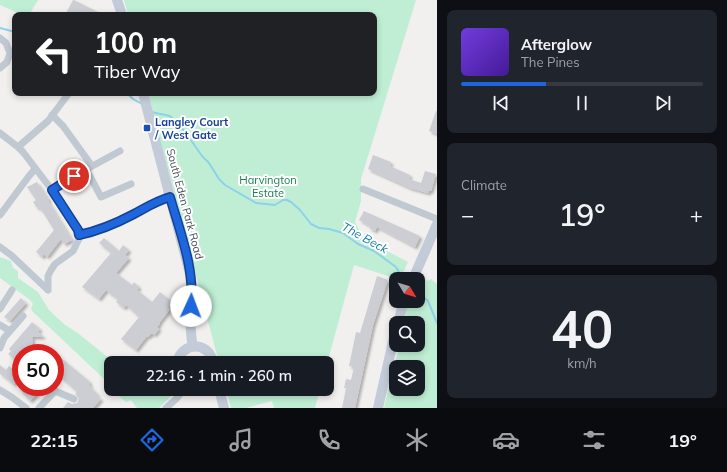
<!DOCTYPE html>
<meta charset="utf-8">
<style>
body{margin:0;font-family:Mulish,sans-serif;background:#20242c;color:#f1f3f6;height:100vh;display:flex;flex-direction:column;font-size:15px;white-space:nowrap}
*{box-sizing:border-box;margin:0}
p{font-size:13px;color:#9ea1a6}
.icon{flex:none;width:22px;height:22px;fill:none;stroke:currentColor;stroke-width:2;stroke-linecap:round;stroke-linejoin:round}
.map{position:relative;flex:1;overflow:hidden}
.side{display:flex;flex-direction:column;gap:10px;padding:10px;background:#0d0f14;width:290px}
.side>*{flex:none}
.guide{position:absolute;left:12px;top:12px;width:365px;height:84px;border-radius:8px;box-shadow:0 2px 6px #0003;background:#202124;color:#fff;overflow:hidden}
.needle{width:26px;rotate:128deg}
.tools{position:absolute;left:389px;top:272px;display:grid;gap:8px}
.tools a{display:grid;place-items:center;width:36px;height:36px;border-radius:8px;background:#171b24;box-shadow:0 2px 6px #0003;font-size:20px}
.speed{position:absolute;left:12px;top:344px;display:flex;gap:8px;font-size:20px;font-weight:700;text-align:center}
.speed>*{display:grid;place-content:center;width:52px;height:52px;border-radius:50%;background:#171b24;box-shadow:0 2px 6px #0003;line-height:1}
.speed .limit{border:6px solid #d22;background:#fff;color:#111}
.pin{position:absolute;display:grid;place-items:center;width:34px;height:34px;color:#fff;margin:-17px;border:2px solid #fff;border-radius:50%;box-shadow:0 1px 4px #0007}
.me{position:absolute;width:44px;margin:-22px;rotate:2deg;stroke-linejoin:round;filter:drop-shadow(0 0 3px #0008)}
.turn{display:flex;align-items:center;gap:14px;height:84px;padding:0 16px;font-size:18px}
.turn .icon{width:52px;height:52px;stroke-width:2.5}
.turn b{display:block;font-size:28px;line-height:34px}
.big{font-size:30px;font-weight:600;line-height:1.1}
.side .card{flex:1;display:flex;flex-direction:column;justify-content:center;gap:6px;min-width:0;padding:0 14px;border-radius:8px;background:#20242c}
.side .dial{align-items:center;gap:0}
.dial b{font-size:52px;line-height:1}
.song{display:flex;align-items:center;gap:12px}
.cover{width:48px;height:48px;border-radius:6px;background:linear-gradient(135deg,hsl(260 70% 55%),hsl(260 70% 35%))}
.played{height:4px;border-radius:2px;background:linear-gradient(90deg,#1e66dd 35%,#363941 35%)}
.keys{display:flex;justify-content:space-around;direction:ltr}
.heat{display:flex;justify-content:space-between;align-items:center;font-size:22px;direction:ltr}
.trip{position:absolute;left:104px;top:356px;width:230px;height:40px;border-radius:8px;background:#171b24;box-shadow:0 2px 6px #0003;font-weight:600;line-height:40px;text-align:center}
.dock{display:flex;height:64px;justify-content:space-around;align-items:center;background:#090b0e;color:#9ea1a6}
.dock .icon{width:28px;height:28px}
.dock .on{color:#1e66dd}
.dock b{font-size:18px;color:#f1f3f6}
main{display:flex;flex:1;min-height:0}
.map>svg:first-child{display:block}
</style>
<main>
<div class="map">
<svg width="437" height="408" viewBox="0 0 437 408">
<defs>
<filter id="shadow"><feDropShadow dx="2.5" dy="2.5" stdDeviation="1" flood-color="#0004"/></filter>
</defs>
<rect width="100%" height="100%" fill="#f2f0ef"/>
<path fill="#bfeed4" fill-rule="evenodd" d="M0,0H38L29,15H22L0,5Z
M124,0H416L361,179V201L355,222L364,239L408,262L400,279H397L354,265L327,364L219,363L148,93H374V15H128Z
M0,257L11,261L13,268L18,271V278L38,292L49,310L64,324L79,334L115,363H111V389H173L170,397L159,408H137L131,400L126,402L110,389L103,378L32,311L31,308L33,304L30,300L0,278Z
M424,277L427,281L431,279L437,284V408H384L390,381L400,345H418V323H405L407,308L411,301H418V287ZM396,367H418V389H396Z
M226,389H320L315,408H274L272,401L246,408H231Z"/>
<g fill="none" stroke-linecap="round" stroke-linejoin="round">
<path stroke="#8dd1ea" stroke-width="2" d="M0,28L15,32
M127,93L133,99L142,104
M151,112L170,116L173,119L186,133L202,156L209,163L219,179L225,185L256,203L275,205L283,200H287L291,202L300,210L311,224L319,228L329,229L343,233L358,244L374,251L396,267L403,279
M418,292L428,301L437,323"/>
</g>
<path fill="#ccced4" filter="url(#shadow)" d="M73,0H74L104,15H65Z
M436,111H437V134L429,131Z
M373,155L391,162L390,166L410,175L409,179L421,183L425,171L436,174L431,191H429L428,193L410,188L368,169Z
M37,182L49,200L48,201L72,240L64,244L61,239L47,257L44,254L42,257L36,252L54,230L42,211L38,207L37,208L33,202L36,200L27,187Z
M364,211L420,236L415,247L377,227L375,231L369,228L370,226L359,220Z
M104,238L119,251L123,245L129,250L125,255L129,258L116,273L132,285L134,282L139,287L137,290L152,302L160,292L172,302L168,308L170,309L159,323H160L157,327L159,329L154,335L152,333L148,337L147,336L136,350L121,339L139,317L126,305L124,308L116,302L118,300L106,290L99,299L82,287L111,253L99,243Z
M377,276L388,280L373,325L355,408H342L346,388H344L346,379L351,380L354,367L349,366L356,332L360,333Z
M21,298L26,303L10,321L4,317Z
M32,322L40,329L38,332L44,337H32L34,353L20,352L14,359L8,354L11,351L9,349Z
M55,353L89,381L90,386L98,395L97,396L101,399L93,408H63L68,402L72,404L77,403L79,398L75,394L77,392L55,372Z
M0,365L6,370L9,366L21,375L14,384L0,374Z
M23,387H43L30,401L20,390Z"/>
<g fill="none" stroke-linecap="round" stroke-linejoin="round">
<path stroke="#c0c9d1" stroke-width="7" d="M0,38L6,43L10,53L7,62L0,68
M52,115L63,126L92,166
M0,133L18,147L23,152L52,190L78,230L79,235V239L73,251L55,264L51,270L48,276V290
M18,147L48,121L69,93
M86,169L101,197L131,184
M363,189L437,219
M52,190L63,182L120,151
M0,215L29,176L35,169
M79,235C98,231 117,223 134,214C147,207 156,201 170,197
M0,247L11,255L48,290
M0,309L12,290
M0,325L10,331
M0,348L4,338L23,316
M0,390L13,398L26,408
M39,408L55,391L74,399
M166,408L176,399L184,389"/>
<path stroke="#c3cbd8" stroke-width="10" d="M117,0L122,15
M143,93L190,274C194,299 187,322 193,346
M413,279L437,224
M398,323L404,301
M177,363C181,341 210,341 213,363
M219,389L224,408
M378,408L396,328"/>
</g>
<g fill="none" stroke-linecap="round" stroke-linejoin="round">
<defs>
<path id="route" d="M74,176L52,190L78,230L79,235C98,231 117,223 134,214C147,207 156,201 170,197C180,232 195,269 191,306"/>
</defs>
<use href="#route" stroke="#144290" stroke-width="10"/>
<use href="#route" stroke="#1e66dd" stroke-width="7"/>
</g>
<rect fill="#1a4fb4" stroke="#fff" stroke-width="1.5" x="143" y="124" width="8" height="8" rx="2"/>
<g text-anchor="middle" stroke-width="4" stroke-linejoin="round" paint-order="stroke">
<g font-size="11" font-weight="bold" fill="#164399" stroke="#fff" text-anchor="start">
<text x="155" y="126">Langley Court<tspan x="155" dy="13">/ West Gate</tspan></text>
</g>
<g font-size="11" fill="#1a7d51" stroke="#fff">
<text x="268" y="184">Harvington<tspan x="268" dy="13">Estate</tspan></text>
</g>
<g font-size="11" fill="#48515c" stroke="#fff">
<text transform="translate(185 204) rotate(75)" y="4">South Eden Park Road</text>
</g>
<g font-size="12" font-style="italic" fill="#107ea7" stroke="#fff">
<text transform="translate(365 238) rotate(29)" y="4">The Beck</text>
</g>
</g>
</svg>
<div class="tools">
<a><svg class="needle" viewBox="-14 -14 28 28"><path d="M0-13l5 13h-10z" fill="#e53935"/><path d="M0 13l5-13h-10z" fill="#9ea1a6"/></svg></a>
<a><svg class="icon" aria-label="search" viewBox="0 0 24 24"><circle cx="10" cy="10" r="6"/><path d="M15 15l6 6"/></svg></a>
<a><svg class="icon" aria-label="layers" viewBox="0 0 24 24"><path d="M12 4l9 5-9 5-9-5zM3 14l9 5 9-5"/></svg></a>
</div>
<div class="speed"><div class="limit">50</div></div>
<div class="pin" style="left:74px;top:176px;background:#d93025"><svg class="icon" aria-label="arrive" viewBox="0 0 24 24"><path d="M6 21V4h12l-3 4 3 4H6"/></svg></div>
<svg class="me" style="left:191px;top:306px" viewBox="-20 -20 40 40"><circle r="19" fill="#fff"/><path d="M0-13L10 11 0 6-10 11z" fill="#1e66dd"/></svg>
<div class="trip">22:16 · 1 min · 260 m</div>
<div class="guide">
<div class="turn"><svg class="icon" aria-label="left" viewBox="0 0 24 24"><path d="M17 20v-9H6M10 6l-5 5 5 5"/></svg><div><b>100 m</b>Tiber Way</div></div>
</div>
</div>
<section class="side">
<div class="card">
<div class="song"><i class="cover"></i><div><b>Afterglow</b><p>The Pines</p></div></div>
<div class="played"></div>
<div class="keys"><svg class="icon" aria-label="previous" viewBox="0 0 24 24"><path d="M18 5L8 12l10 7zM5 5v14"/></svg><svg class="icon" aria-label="pause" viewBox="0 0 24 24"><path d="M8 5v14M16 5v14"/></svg><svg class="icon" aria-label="next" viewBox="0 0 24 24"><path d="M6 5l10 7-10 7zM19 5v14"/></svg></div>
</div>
<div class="card"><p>Climate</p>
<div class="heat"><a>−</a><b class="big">19°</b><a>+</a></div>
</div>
<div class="card dial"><b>40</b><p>km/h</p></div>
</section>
</main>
<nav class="dock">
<b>22:15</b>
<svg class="icon on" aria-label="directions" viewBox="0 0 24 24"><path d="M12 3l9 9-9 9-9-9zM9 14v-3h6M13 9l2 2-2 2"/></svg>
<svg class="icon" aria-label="music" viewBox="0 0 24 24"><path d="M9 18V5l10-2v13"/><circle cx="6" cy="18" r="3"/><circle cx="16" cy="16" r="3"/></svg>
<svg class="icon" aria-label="phone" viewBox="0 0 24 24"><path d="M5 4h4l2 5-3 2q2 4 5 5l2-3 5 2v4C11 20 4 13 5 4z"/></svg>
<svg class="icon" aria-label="climate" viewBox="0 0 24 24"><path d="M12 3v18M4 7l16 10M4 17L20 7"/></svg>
<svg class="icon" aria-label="car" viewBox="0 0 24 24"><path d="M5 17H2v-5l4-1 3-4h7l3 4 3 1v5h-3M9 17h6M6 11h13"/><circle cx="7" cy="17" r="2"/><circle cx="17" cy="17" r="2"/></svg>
<svg class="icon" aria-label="filters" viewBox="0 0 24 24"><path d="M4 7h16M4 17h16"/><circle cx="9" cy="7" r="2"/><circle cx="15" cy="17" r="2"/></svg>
<b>19°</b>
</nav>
